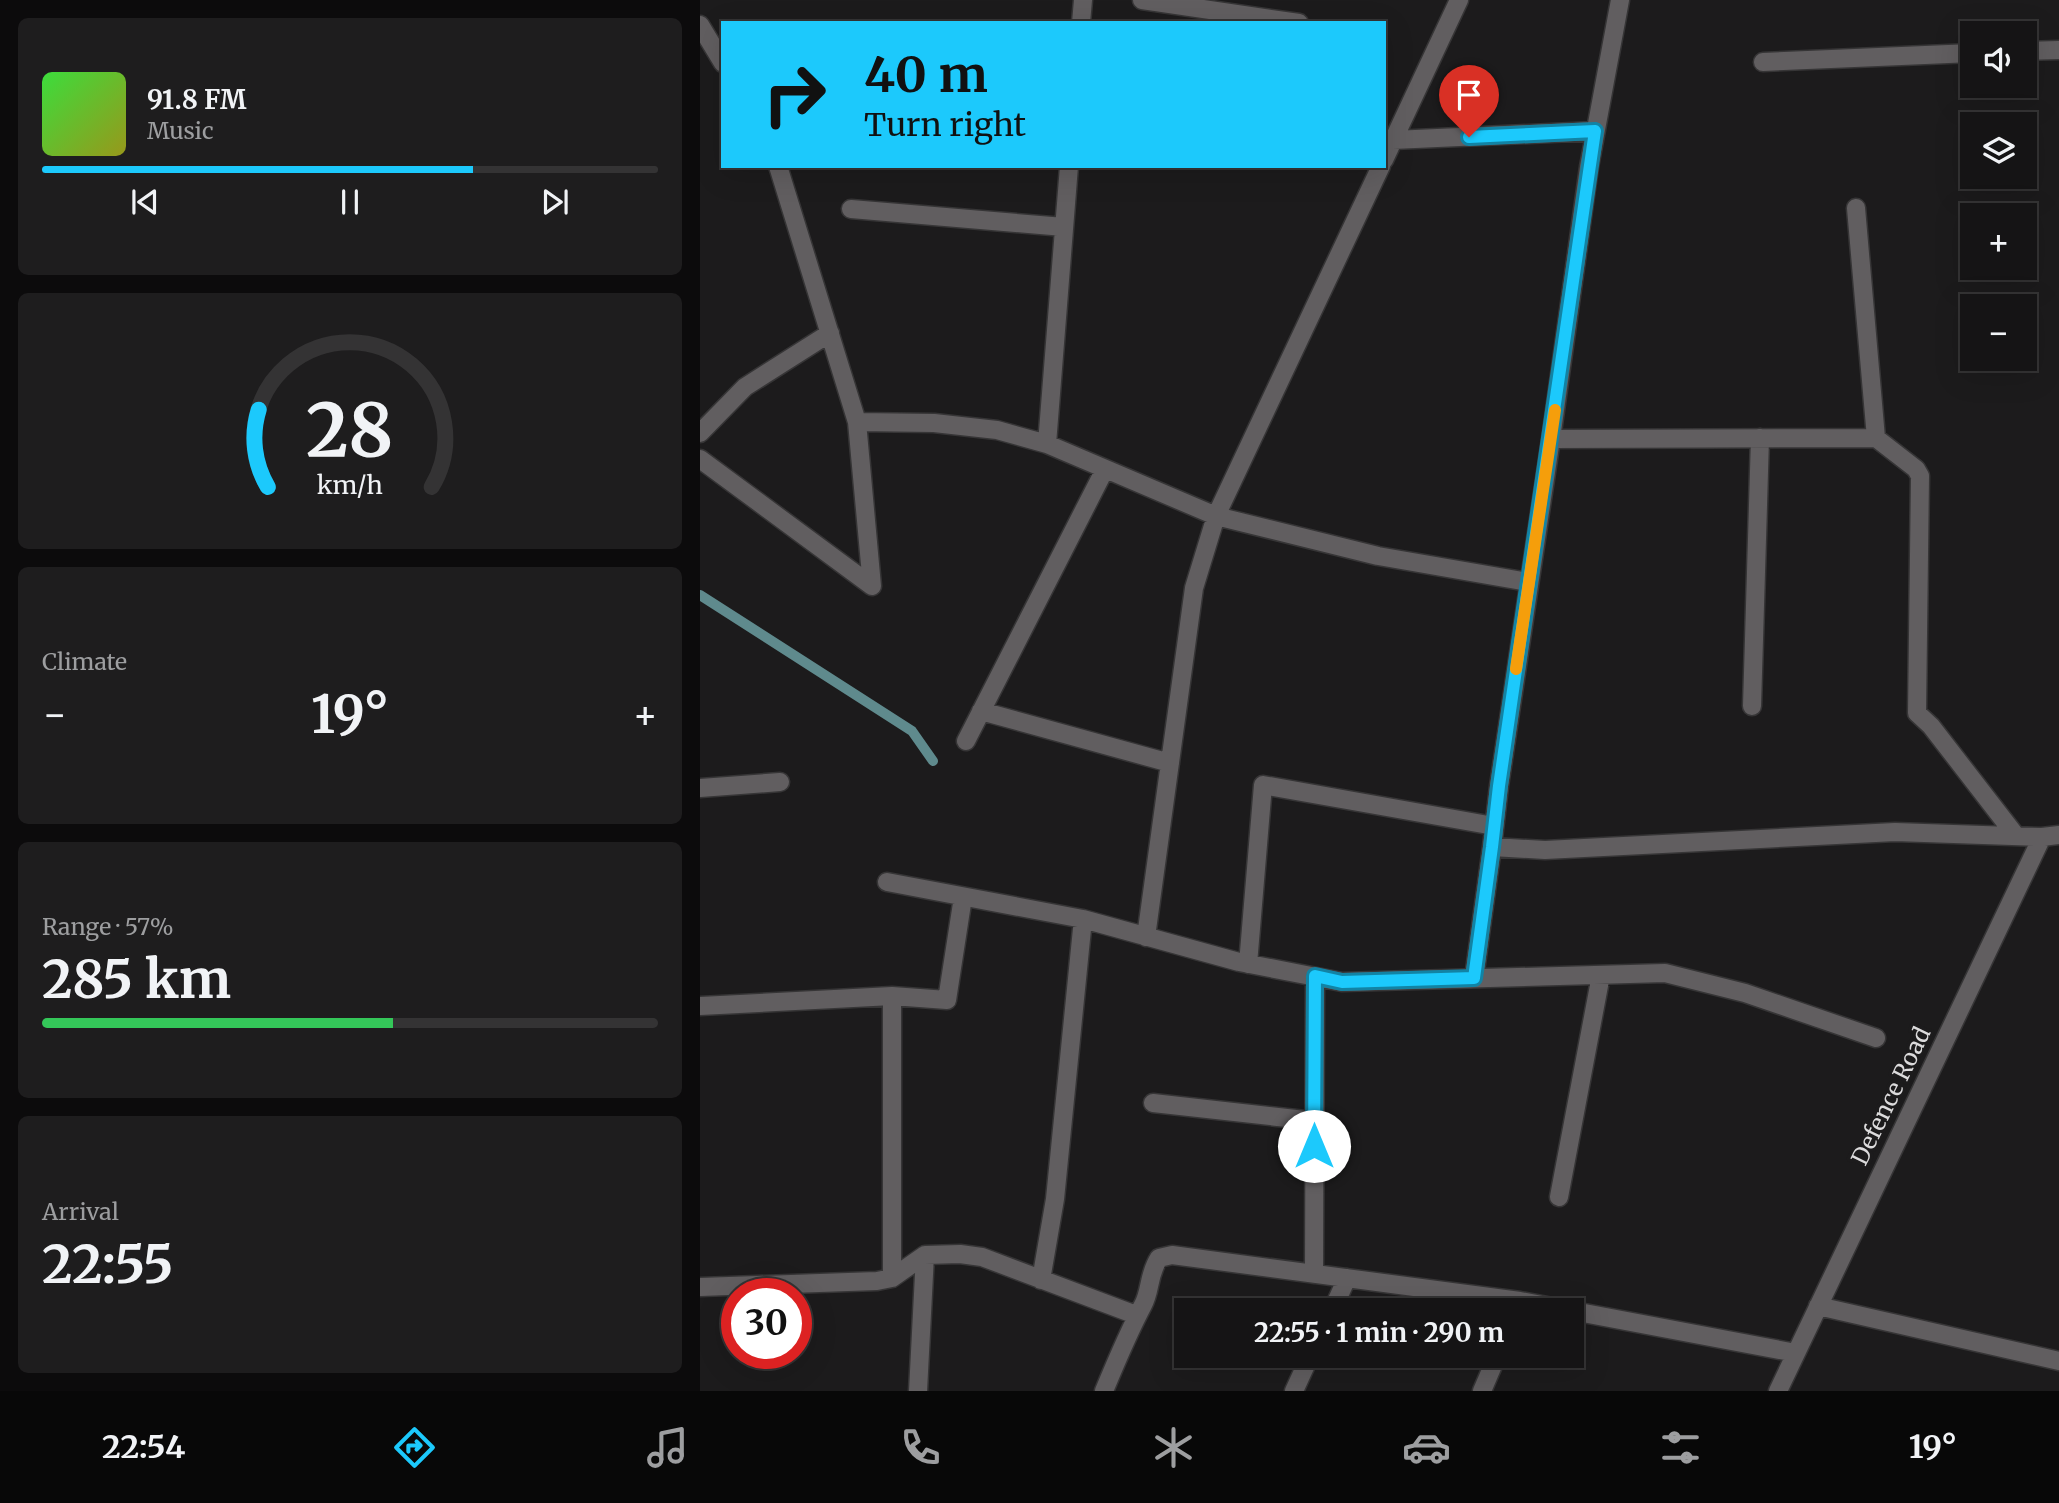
<!DOCTYPE html>
<meta charset="utf-8">
<style>
body{margin:0;font-family:Merriweather,serif;background:#1e1d1e;color:#f1f3f6;height:100vh;display:flex;flex-direction:column;font-size:26px;white-space:nowrap}
*{box-sizing:border-box;margin:0}
p{font-size:23px;color:#9d9ea0}
.icon{flex:none;width:38px;height:38px;fill:none;stroke:currentColor;stroke-width:2;stroke-linecap:round;stroke-linejoin:round}
.map{position:relative;flex:1;overflow:hidden}
.side{display:flex;flex-direction:column;gap:18px;padding:18px;background:#0c0b0c;width:700px}
.side>*{flex:none}
.top-card{position:absolute;left:21px;top:21px;width:665px;height:147px;border-radius:0px;box-shadow:0 7px 28px #0002,0 0 0 2px #343334;background:#1cc9fc;color:#111;overflow:hidden}
.controls{position:absolute;left:1260px;top:21px;display:grid;gap:14px}
.controls a{display:grid;place-items:center;width:77px;height:77px;border-radius:0px;background:#151415;box-shadow:0 7px 28px #0002,0 0 0 2px #343334;font-size:35px}
.speed{position:absolute;left:21px;top:1278px;display:flex;gap:14px;font-size:35px;font-weight:700;text-align:center}
.speed>*{display:grid;place-content:center;width:91px;height:91px;border-radius:50%;background:#151415;box-shadow:0 7px 28px #0002,0 0 0 2px #343334;line-height:1}
.speed .limit{border:10px solid #d22;background:#fff;color:#111}
.pin{position:absolute;display:grid;place-items:center;width:60px;height:60px;color:#fff;margin:-72px -30px;border-radius:50% 50% 50% 0;rotate:-45deg;box-shadow:0 0 7px #0007}
.pin .icon{rotate:45deg}
.me{position:absolute;width:77px;margin:-38px;rotate:0deg;stroke-linejoin:round;filter:drop-shadow(0 0 5px #0008)}
.turn{display:flex;align-items:center;gap:24px;height:147px;padding:0 28px;font-size:32px}
.turn .icon{width:91px;height:91px;stroke-width:2.5}
.turn b{display:block;font-size:49px;line-height:60px}
.big{font-size:52px;font-weight:700;line-height:1.1}
.side .widget{flex:1;display:flex;flex-direction:column;justify-content:center;gap:10px;min-width:0;padding:0 24px;border-radius:10px;background:#1e1d1e}
.side .dial{align-items:center;gap:0}
.dial svg{height:182px;overflow:visible;fill:none;stroke:#343334;stroke-width:7;stroke-linecap:round;text-anchor:middle}
.dial text{fill:#f1f3f6;stroke:none}
.song{display:flex;align-items:center;gap:21px}
.cover{width:84px;height:84px;border-radius:10px;background:linear-gradient(135deg,hsl(120 70% 55%),hsl(60 70% 35%))}
.played{height:7px;border-radius:4px;background:linear-gradient(90deg,#1cc9fc 70%,#343334 70%)}
.keys{display:flex;justify-content:space-around;direction:ltr}
.heat{display:flex;justify-content:space-between;align-items:center;font-size:38px;direction:ltr}
.charge{height:10px;border-radius:5px;background:linear-gradient(90deg,#34c759 57%,#343334 0)}
.trip{position:absolute;left:474px;top:1298px;width:410px;height:70px;border-radius:0px;background:#151415;box-shadow:0 7px 28px #0002,0 0 0 2px #343334;font-weight:700;line-height:70px;text-align:center}
.dock{display:flex;height:112px;justify-content:space-around;align-items:center;background:#080808;color:#9d9ea0}
.dock .icon{width:49px;height:49px}
.dock .on{color:#1cc9fc}
.dock b{font-size:32px;color:#f1f3f6}
main{display:flex;flex:1;min-height:0}
.map>svg:first-child{display:block}
</style>
<main>
<section class="side">
<div class="widget">
<div class="song"><i class="cover"></i><div><b>91.8 FM</b><p>Music</p></div></div>
<div class="played"></div>
<div class="keys"><svg class="icon" aria-label="previous" viewBox="0 0 24 24"><path d="M18 5L8 12l10 7zM5 5v14"/></svg><svg class="icon" aria-label="pause" viewBox="0 0 24 24"><path d="M8 5v14M16 5v14"/></svg><svg class="icon" aria-label="next" viewBox="0 0 24 24"><path d="M6 5l10 7-10 7zM19 5v14"/></svg></div>
</div>
<div class="widget dial"><svg viewBox="0 0 100 80">
<path d="M14 69A42 42 0 1 1 86 69"/>
<path d="M14 69A42 42 0 0 1 10 35" stroke="#1cc9fc"/>
<text x="50" y="56" font-size="32" font-weight="700">28</text>
<text x="50" y="72" font-size="11">km/h</text>
</svg></div>
<div class="widget"><p>Climate</p>
<div class="heat"><a>−</a><b class="big">19°</b><a>+</a></div>
</div>
<div class="widget"><p>Range · 57%</p><b class="big">285 km</b><div class="charge"></div></div>
<div class="widget"><p>Arrival</p><b class="big">22:55</b></div>
</section>
<div class="map">
<svg width="1359" height="1391" viewBox="0 0 1359 1391">
<rect width="100%" height="100%" fill="#1c1b1c"/>
<g fill="none" stroke-linecap="round" stroke-linejoin="round">
<path stroke="#5f8a8d" stroke-width="10" d="M0,595L212,731L233,761"/>
<defs>
<path id="minor" d="M442,0L599,23
M920,0L889,167L851,439L799,786L792,847L845,850L1195,832L1342,837
M381,23L383,0
M0,25L23,63
M1325,51L1359,50
M1063,62L1272,53
M693,140L895,131
M684,160L759,0
M78,166L157,422L234,423L297,430L347,444L516,516L678,556L828,582
M151,209L364,227
M157,422L172,586
M0,433L45,387L130,333
M1176,438L1216,469L1220,476L1217,713L1231,726L1316,836
M851,439L1176,438L1156,208
M347,444L369,166
M0,459L172,586
M1052,706L1060,438
M281,711L470,763
M266,741L405,469
M0,788L80,782
M187,882L383,919L539,962L642,982L965,973L1045,993L1176,1038
M446,937L494,588L516,516L681,166
M548,964L563,785L794,826
M774,978L792,847
M192,996V1278
M0,1006L192,996L247,1000L263,897
M453,1103L614,1121
M859,1197L901,975
M614,1274L615,977
M341,1280L355,1199L383,919
M0,1287L177,1281L192,1278L225,1255L260,1254L282,1257L436,1315
M1118,1306L1359,1361
M632,1311L647,1278
M218,1391L225,1255
M404,1391C416,1362 428,1333 443,1305C451,1290 448,1275 459,1258L472,1255L820,1301L1096,1353
M594,1391L610,1356
M782,1391L797,1356
M1078,1391L1342,837L1359,835"/>
</defs>
<use href="#minor" stroke="#363536" stroke-width="21"/>
<use href="#minor" stroke="#615e60" stroke-width="18"/>
</g>
<g fill="none" stroke-linecap="round" stroke-linejoin="round">
<defs>
<path id="route" d="M614,1146L615,976L642,982L774,978L792,847L799,786L895,131L769,137"/>
</defs>
<use href="#route" stroke="#1283a4" stroke-width="18"/>
<use href="#route" stroke="#1cc9fc" stroke-width="12"/>
<path stroke="#f59e0b" stroke-width="12" d="M816,669L855,410"/>
</g>
<g text-anchor="middle" stroke-width="7" stroke-linejoin="round" paint-order="stroke">
<g font-size="23" fill="#dcdbdc" stroke="#1c1b1c">
<text transform="translate(1191 1096) rotate(-64)" y="8">Defence Road</text>
</g>
</g>
</svg>
<div class="controls">
<a><svg class="icon" aria-label="sound" viewBox="0 0 24 24"><path d="M4 9h4l5-4v14l-5-4H4zM17 9q2 3 0 6"/></svg></a>
<a><svg class="icon" aria-label="layers" viewBox="0 0 24 24"><path d="M12 4l9 5-9 5-9-5zM3 14l9 5 9-5"/></svg></a>
<a>+</a>
<a>−</a>
</div>
<div class="speed"><div class="limit">30</div></div>
<div class="pin" style="left:769px;top:137px;background:#d93025"><svg class="icon" aria-label="arrive" viewBox="0 0 24 24"><path d="M6 21V4h12l-3 4 3 4H6"/></svg></div>
<svg class="me" style="left:614px;top:1146px" viewBox="-20 -20 40 40"><circle r="19" fill="#fff"/><path d="M0-13L10 11 0 6-10 11z" fill="#1cc9fc"/></svg>
<div class="trip">22:55 · 1 min · 290 m</div>
<div class="top-card">
<div class="turn"><svg class="icon" aria-label="right" viewBox="0 0 24 24"><path d="M7 20v-9h11M14 6l5 5-5 5"/></svg><div><b>40 m</b>Turn right</div></div>
</div>
</div>
</main>
<nav class="dock">
<b>22:54</b>
<svg class="icon on" aria-label="directions" viewBox="0 0 24 24"><path d="M12 3l9 9-9 9-9-9zM9 14v-3h6M13 9l2 2-2 2"/></svg>
<svg class="icon" aria-label="music" viewBox="0 0 24 24"><path d="M9 18V5l10-2v13"/><circle cx="6" cy="18" r="3"/><circle cx="16" cy="16" r="3"/></svg>
<svg class="icon" aria-label="phone" viewBox="0 0 24 24"><path d="M5 4h4l2 5-3 2q2 4 5 5l2-3 5 2v4C11 20 4 13 5 4z"/></svg>
<svg class="icon" aria-label="climate" viewBox="0 0 24 24"><path d="M12 3v18M4 7l16 10M4 17L20 7"/></svg>
<svg class="icon" aria-label="car" viewBox="0 0 24 24"><path d="M5 17H2v-5l4-1 3-4h7l3 4 3 1v5h-3M9 17h6M6 11h13"/><circle cx="7" cy="17" r="2"/><circle cx="17" cy="17" r="2"/></svg>
<svg class="icon" aria-label="filters" viewBox="0 0 24 24"><path d="M4 7h16M4 17h16"/><circle cx="9" cy="7" r="2"/><circle cx="15" cy="17" r="2"/></svg>
<b>19°</b>
</nav>
